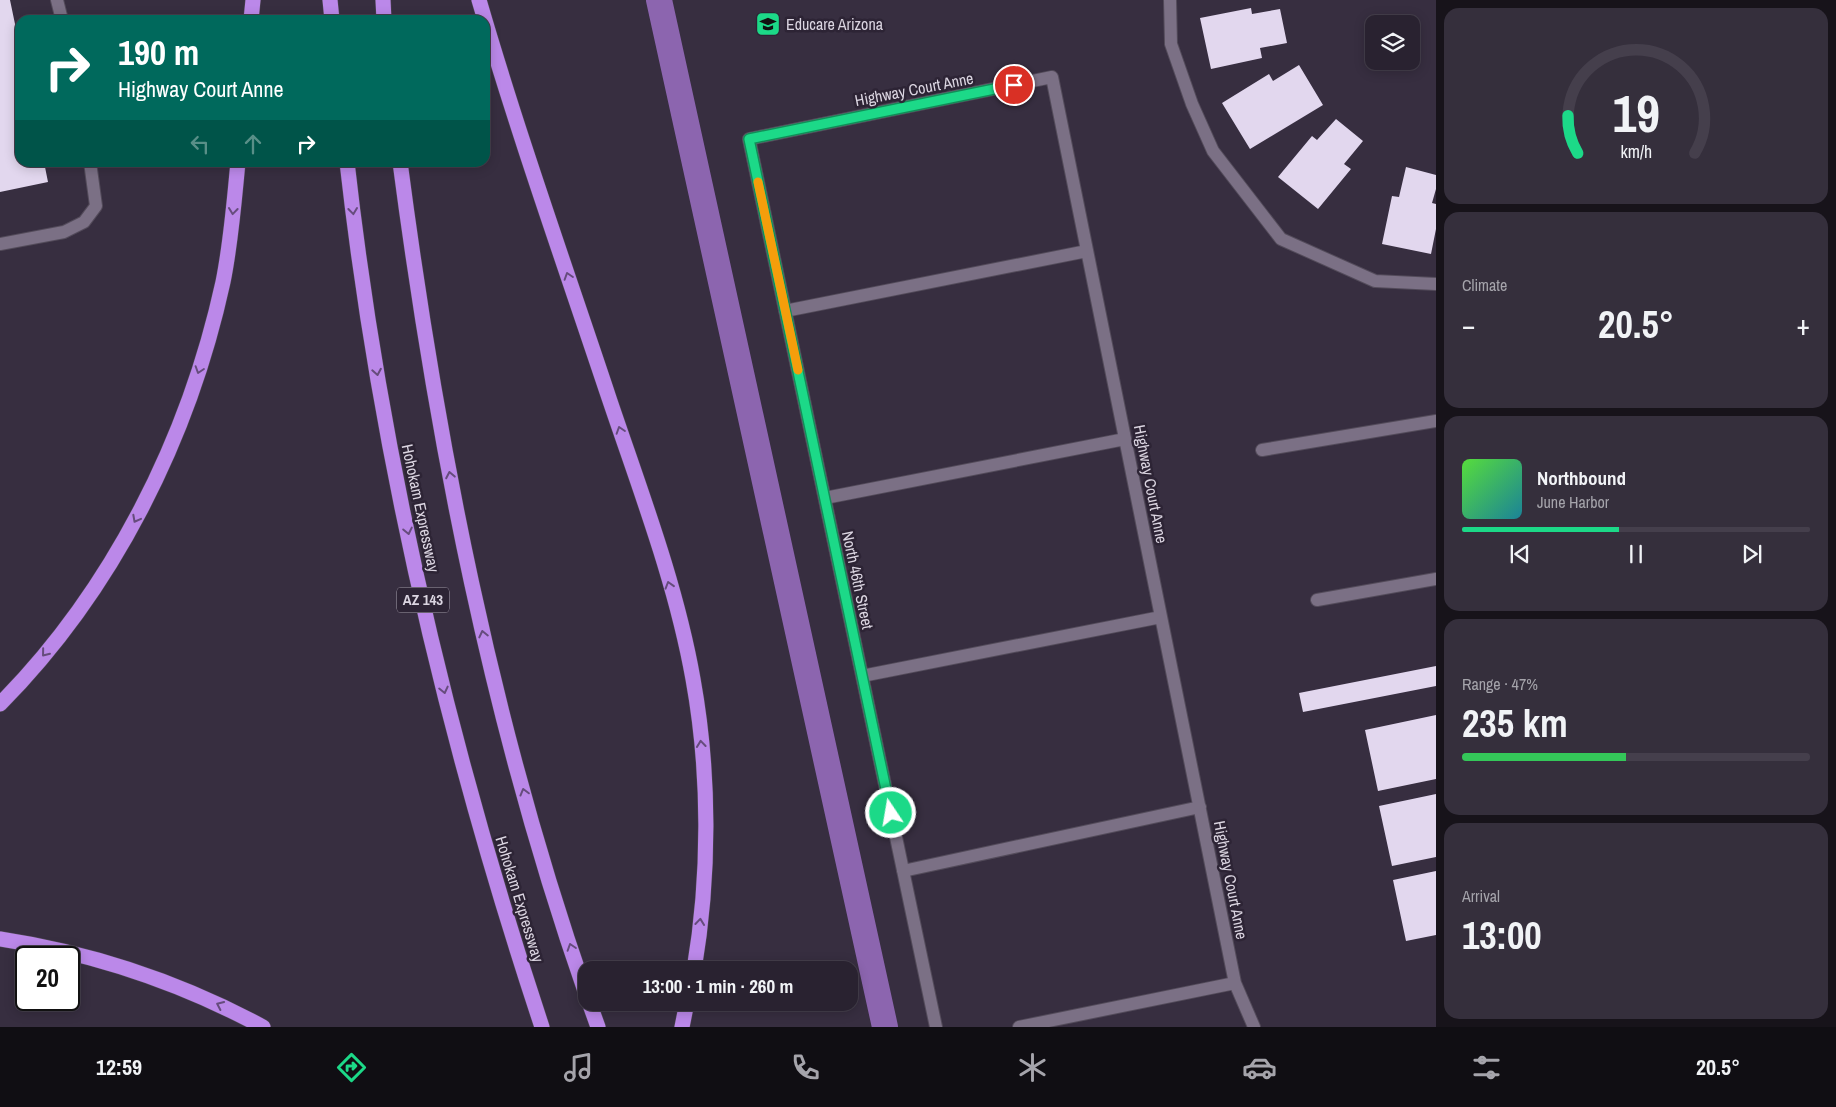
<!DOCTYPE html>
<meta charset="utf-8">
<style>
body{margin:0;font-family:"Archivo Narrow",sans-serif;background:#352f3c;color:#f1f3f6;height:100vh;display:flex;flex-direction:column;font-size:19px;white-space:nowrap}
*{box-sizing:border-box;margin:0}
p{font-size:16px;color:#a5a4ab}
.icon{flex:none;width:28px;height:28px;fill:none;stroke:currentColor;stroke-width:2;stroke-linecap:round;stroke-linejoin:round}
.map{position:relative;flex:1;overflow:hidden}
.sheet{display:flex;flex-direction:column;gap:8px;padding:8px;background:#17131a;width:400px}
.sheet>*{flex:none}
.guide{position:absolute;left:15px;top:15px;width:475px;height:152px;border-radius:15px;box-shadow:0 2px 12px #0003,0 0 0 1px #453f4c;background:#00695c;color:#fff;overflow:hidden}
.fabs{position:absolute;left:1365px;top:15px;display:grid;gap:10px}
.fabs a{display:grid;place-items:center;width:55px;height:55px;border-radius:10px;background:#292230;box-shadow:0 2px 12px #0003,0 0 0 1px #453f4c;font-size:25px}
.speed{position:absolute;left:15px;top:946px;display:flex;gap:10px;font-size:25px;font-weight:700;text-align:center}
.speed>*{display:grid;place-content:center;width:65px;height:65px;border-radius:50%;background:#292230;box-shadow:0 2px 12px #0003,0 0 0 1px #453f4c;line-height:1}
.speed .limit{border:2px solid #111;border-radius:8px;background:#fff;color:#111}
.pin{position:absolute;display:grid;place-items:center;width:42px;height:42px;color:#fff;margin:-21px;border:2px solid #fff;border-radius:50%;box-shadow:0 1px 5px #0007}
.me{position:absolute;width:55px;margin:-28px;rotate:348deg;stroke-linejoin:round;filter:drop-shadow(0 0 4px #0008)}
.turn{display:flex;align-items:center;gap:18px;height:105px;padding:0 20px;font-size:22px}
.turn .icon{width:65px;height:65px;stroke-width:2.5}
.turn b{display:block;font-size:35px;line-height:42px}
.lanes{display:flex;align-items:center;height:48px;padding:0 20px;background:#0003;justify-content:center;gap:25px;direction:ltr}
.lanes .off{opacity:.35}
.big{font-size:38px;font-weight:800;line-height:1.1}
.sheet .card{flex:1;display:flex;flex-direction:column;justify-content:center;gap:8px;min-width:0;padding:0 18px;border-radius:15px;background:#352f3c}
.sheet .dial{align-items:center;gap:0}
.dial svg{height:130px;overflow:visible;fill:none;stroke:#453f4c;stroke-width:7;stroke-linecap:round;text-anchor:middle}
.dial text{fill:#f1f3f6;stroke:none}
.song{display:flex;align-items:center;gap:15px}
.cover{width:60px;height:60px;border-radius:8px;background:linear-gradient(135deg,hsl(110 70% 55%),hsl(190 70% 35%))}
.played{height:5px;border-radius:2px;background:linear-gradient(90deg,#1cd988 45%,#453f4c 45%)}
.keys{display:flex;justify-content:space-around;direction:ltr}
.heat{display:flex;justify-content:space-between;align-items:center;font-size:28px;direction:ltr}
.charge{height:8px;border-radius:4px;background:linear-gradient(90deg,#34c759 47%,#453f4c 0)}
.trip{position:absolute;left:578px;top:961px;width:280px;height:50px;border-radius:15px;background:#292230;box-shadow:0 2px 12px #0003,0 0 0 1px #453f4c;font-weight:800;line-height:50px;text-align:center}
.dock{display:flex;height:80px;justify-content:space-around;align-items:center;background:#100e13;color:#a5a4ab}
.dock .icon{width:35px;height:35px}
.dock .on{color:#1cd988}
.dock b{font-size:22px;color:#f1f3f6}
main{display:flex;flex:1;min-height:0}
.map>svg:first-child{display:block}
</style>
<main>
<div class="map">
<svg width="1436" height="1027" viewBox="0 0 1436 1027">
<rect width="100%" height="100%" fill="#372e40"/>
<g fill="none" stroke-linecap="round" stroke-linejoin="round">
<path stroke="#8c65af" stroke-width="26" d="M659,0L885,1027"/>
</g>
<path fill="#e2d7ee" d="M0,0H10L20,48V162H44L48,182L0,192Z
M1251,8L1252,14L1280,9L1287,43L1260,48L1262,58L1211,69L1200,18Z
M1299,65L1323,105L1250,149L1222,103L1269,74L1273,81Z
M1336,119L1363,141L1344,164L1351,169L1318,209L1278,177L1312,136L1317,140Z
M1406,167L1436,175V189L1432,203L1436,204V229L1431,254L1382,244L1392,196L1399,197Z
M1436,666V686L1303,712L1299,693Z
M1436,715V779L1378,791L1365,730Z
M1436,794V857L1392,866L1379,806Z
M1436,871V935L1406,941L1393,880Z"/>
<g fill="none" stroke-linecap="round" stroke-linejoin="round">
<defs>
<path id="minor" d="M57,0L62,20
M1170,0L1171,44L1192,104L1213,151L1281,239L1375,281L1436,284
M0,244L64,232L84,222L96,206L90,162
M785,311L1087,251
M1262,450L1436,421
M825,498L1125,439
M1317,600L1436,579
M862,676L1161,617
M903,871L1200,807
M1235,983L1254,1027
M936,1027L749,139L1052,77L1235,983L1019,1027"/>
<path id="highway" d="M330,0L332,20
M383,0L384,20
M479,0C518,134 565,266 609,398C640,490 676,583 693,679C710,773 710,875 694,970
M251,20L253,0
M347,162C380,456 449,747 542,1027
M400,162C437,444 492,725 586,994
M0,704C113,590 189,438 223,282C231,243 234,203 238,162
M0,939C92,953 181,983 263,1027
M589,1002L598,1027
M682,1027L687,1002"/>
</defs>
<use href="#minor" stroke="#534b5a" stroke-width="14"/>
<use href="#highway" stroke="#534b5a" stroke-width="16"/>
<use href="#minor" stroke="#7b7085" stroke-width="12"/>
<use href="#highway" stroke="#bb88e9" stroke-width="15"/>
</g>
<defs><path id="oneway-chevron" d="M-2-3.5L2.5 0L-2 3.5" fill="none" stroke-width="1.6" stroke-linecap="round" stroke-linejoin="round" transform="scale(1.25)"/></defs>
<g stroke="#664c7d">
<use href="#oneway-chevron" transform="translate(233 211) rotate(97)"/>
<use href="#oneway-chevron" transform="translate(353 211) rotate(83)"/>
<use href="#oneway-chevron" transform="translate(568 276) rotate(-108)"/>
<use href="#oneway-chevron" transform="translate(199 370) rotate(108)"/>
<use href="#oneway-chevron" transform="translate(377 372) rotate(80)"/>
<use href="#oneway-chevron" transform="translate(620 430) rotate(-108)"/>
<use href="#oneway-chevron" transform="translate(450 475) rotate(-101)"/>
<use href="#oneway-chevron" transform="translate(136 519) rotate(118)"/>
<use href="#oneway-chevron" transform="translate(408 531) rotate(78)"/>
<use href="#oneway-chevron" transform="translate(669 585) rotate(-107)"/>
<use href="#oneway-chevron" transform="translate(483 634) rotate(-103)"/>
<use href="#oneway-chevron" transform="translate(45 653) rotate(129)"/>
<use href="#oneway-chevron" transform="translate(444 690) rotate(77)"/>
<use href="#oneway-chevron" transform="translate(701 744) rotate(-96)"/>
<use href="#oneway-chevron" transform="translate(524 792) rotate(-105)"/>
<use href="#oneway-chevron" transform="translate(700 922) rotate(-84)"/>
<use href="#oneway-chevron" transform="translate(571 947) rotate(-108)"/>
<use href="#oneway-chevron" transform="translate(220 1005) rotate(-155)"/>
</g>
<g fill="none" stroke-linecap="round" stroke-linejoin="round">
<defs>
<path id="route" d="M891,813L749,139L1014,85"/>
</defs>
<use href="#route" stroke="#128d58" stroke-width="12"/>
<use href="#route" stroke="#1cd988" stroke-width="9"/>
<path stroke="#f59e0b" stroke-width="9" d="M758,182L798,370"/>
</g>
<defs>
<symbol id="school-square" viewBox="-11 -11 22 22"><rect x="-9" y="-9" width="18" height="18" rx="4" fill="#1cd988" stroke="#2d2435"/><path d="M0-5L7-2L0 1L-7-2ZM-4 1L0 2.5L4 1V4Q0 6-4 4Z" fill="#111"/></symbol>
</defs>
<g fill-rule="evenodd">
<use href="#school-square" x="754" y="10" width="28" height="28"/>
</g>
<g text-anchor="middle" stroke-width="5" stroke-linejoin="round" paint-order="stroke">
<rect fill="#2d2435" stroke="#a7a0ad" stroke-width="1" x="397" y="587.5" width="52" height="25" rx="4"/>
<g font-size="15" font-weight="bold" fill="#dbd5e1">
<text x="423" y="605">AZ 143</text>
</g>
<g font-size="16" fill="#dbd5e1" stroke="#2d2435" text-anchor="start">
<text x="786" y="30">Educare Arizona</text>
</g>
<g font-size="16" fill="#dbd5e1" stroke="#2d2435">
<text transform="translate(914 89) rotate(-11)" y="6">Highway Court Anne</text>
<text transform="translate(1151 484) rotate(79)" y="6">Highway Court Anne</text>
<text transform="translate(421 508) rotate(78)" y="6">Hohokam Expressway</text>
<text transform="translate(858 580) rotate(78)" y="6">North 46th Street</text>
<text transform="translate(1231 880) rotate(79)" y="6">Highway Court Anne</text>
<text transform="translate(520 899) rotate(73)" y="6">Hohokam Expressway</text>
</g>
</g>
</svg>
<div class="fabs">
<a><svg class="icon" aria-label="layers" viewBox="0 0 24 24"><path d="M12 4l9 5-9 5-9-5zM3 14l9 5 9-5"/></svg></a>
</div>
<div class="speed"><div class="limit">20</div></div>
<div class="pin" style="left:1014px;top:85px;background:#d93025"><svg class="icon" aria-label="arrive" viewBox="0 0 24 24"><path d="M6 21V4h12l-3 4 3 4H6"/></svg></div>
<svg class="me" style="left:891px;top:813px" viewBox="-20 -20 40 40"><circle r="17" fill="#1cd988" stroke="#fff" stroke-width="3"/><path d="M0-11L8 9 0 5-8 9z" fill="#fff"/></svg>
<div class="trip">13:00 · 1 min · 260 m</div>
<div class="guide">
<div class="turn"><svg class="icon" aria-label="right" viewBox="0 0 24 24"><path d="M7 20v-9h11M14 6l5 5-5 5"/></svg><div><b>190 m</b>Highway Court Anne</div></div>
<div class="lanes"><svg class="icon off" aria-label="left" viewBox="0 0 24 24"><path d="M17 20v-9H6M10 6l-5 5 5 5"/></svg><svg class="icon off" aria-label="ahead" viewBox="0 0 24 24"><path d="M12 20V5M6 11l6-6 6 6"/></svg><svg class="icon" aria-label="right" viewBox="0 0 24 24"><path d="M7 20v-9h11M14 6l5 5-5 5"/></svg></div>
</div>
</div>
<section class="sheet">
<div class="card dial"><svg viewBox="0 0 100 80">
<path d="M14 69A42 42 0 1 1 86 69"/>
<path d="M14 69A42 42 0 0 1 8 46" stroke="#1cd988"/>
<text x="50" y="56" font-size="32" font-weight="700">19</text>
<text x="50" y="72" font-size="11">km/h</text>
</svg></div>
<div class="card"><p>Climate</p>
<div class="heat"><a>−</a><b class="big">20.5°</b><a>+</a></div>
</div>
<div class="card">
<div class="song"><i class="cover"></i><div><b>Northbound</b><p>June Harbor</p></div></div>
<div class="played"></div>
<div class="keys"><svg class="icon" aria-label="previous" viewBox="0 0 24 24"><path d="M18 5L8 12l10 7zM5 5v14"/></svg><svg class="icon" aria-label="pause" viewBox="0 0 24 24"><path d="M8 5v14M16 5v14"/></svg><svg class="icon" aria-label="next" viewBox="0 0 24 24"><path d="M6 5l10 7-10 7zM19 5v14"/></svg></div>
</div>
<div class="card"><p>Range · 47%</p><b class="big">235 km</b><div class="charge"></div></div>
<div class="card"><p>Arrival</p><b class="big">13:00</b></div>
</section>
</main>
<nav class="dock">
<b>12:59</b>
<svg class="icon on" aria-label="directions" viewBox="0 0 24 24"><path d="M12 3l9 9-9 9-9-9zM9 14v-3h6M13 9l2 2-2 2"/></svg>
<svg class="icon" aria-label="music" viewBox="0 0 24 24"><path d="M9 18V5l10-2v13"/><circle cx="6" cy="18" r="3"/><circle cx="16" cy="16" r="3"/></svg>
<svg class="icon" aria-label="phone" viewBox="0 0 24 24"><path d="M5 4h4l2 5-3 2q2 4 5 5l2-3 5 2v4C11 20 4 13 5 4z"/></svg>
<svg class="icon" aria-label="climate" viewBox="0 0 24 24"><path d="M12 3v18M4 7l16 10M4 17L20 7"/></svg>
<svg class="icon" aria-label="car" viewBox="0 0 24 24"><path d="M5 17H2v-5l4-1 3-4h7l3 4 3 1v5h-3M9 17h6M6 11h13"/><circle cx="7" cy="17" r="2"/><circle cx="17" cy="17" r="2"/></svg>
<svg class="icon" aria-label="filters" viewBox="0 0 24 24"><path d="M4 7h16M4 17h16"/><circle cx="9" cy="7" r="2"/><circle cx="15" cy="17" r="2"/></svg>
<b>20.5°</b>
</nav>
